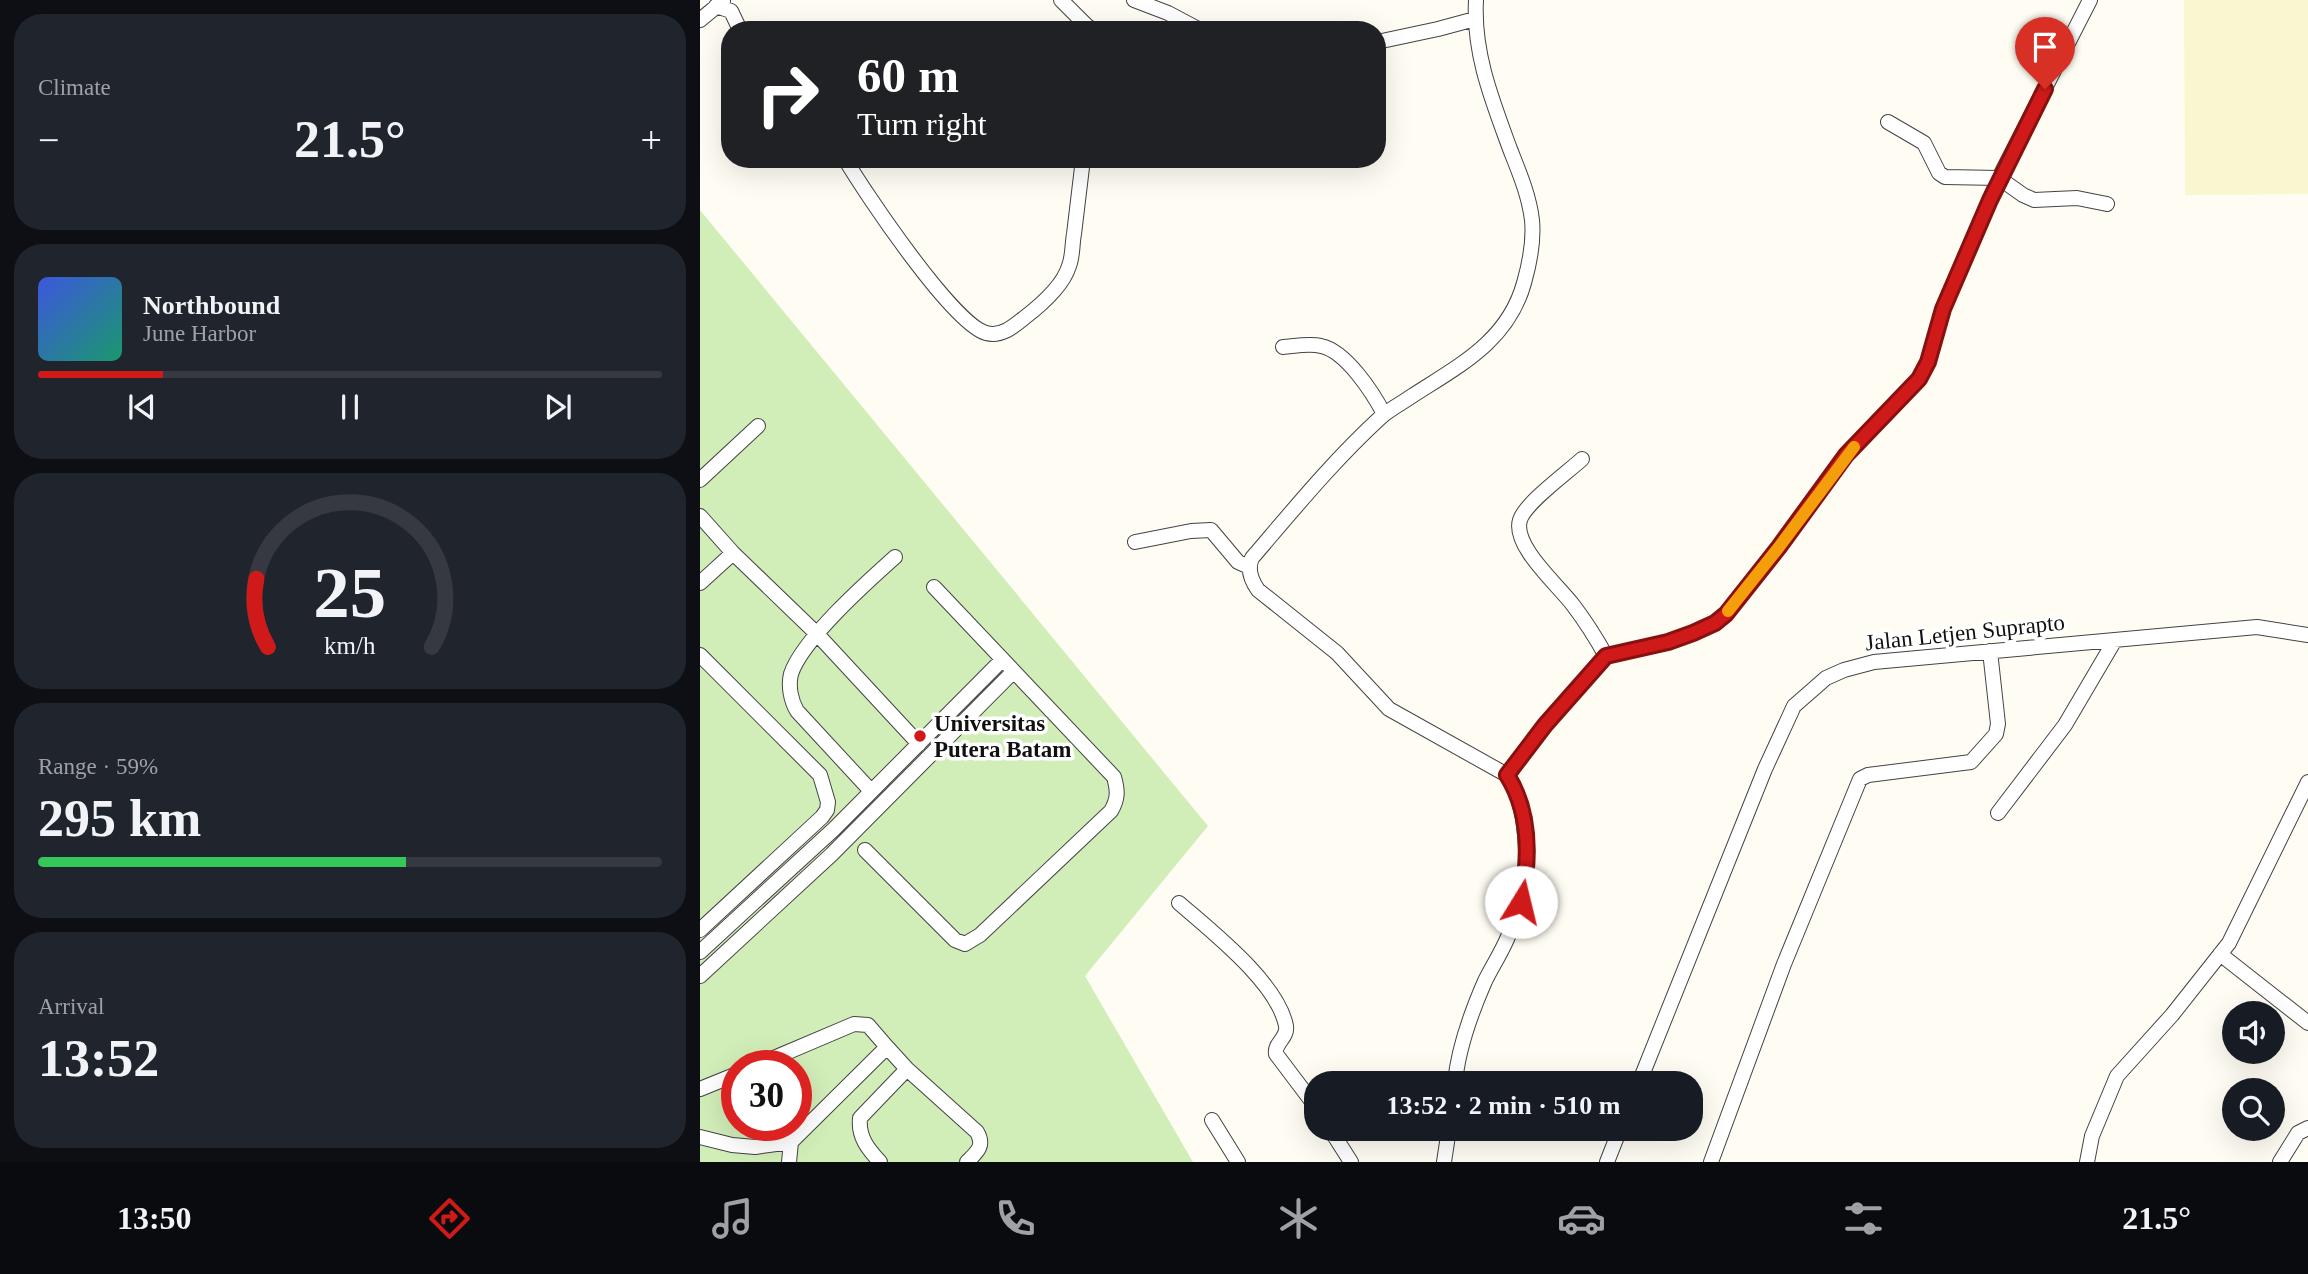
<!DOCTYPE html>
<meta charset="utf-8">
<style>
body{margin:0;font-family:Georgia,serif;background:#20242c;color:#f1f3f6;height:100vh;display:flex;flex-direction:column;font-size:26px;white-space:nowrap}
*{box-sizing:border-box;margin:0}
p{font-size:23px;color:#9ea1a6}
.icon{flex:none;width:38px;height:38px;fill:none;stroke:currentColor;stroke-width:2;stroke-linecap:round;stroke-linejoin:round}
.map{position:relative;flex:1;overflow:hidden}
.details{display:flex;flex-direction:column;gap:14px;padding:14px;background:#0d0f14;width:700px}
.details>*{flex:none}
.top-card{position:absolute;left:21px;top:21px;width:665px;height:147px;border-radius:28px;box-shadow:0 7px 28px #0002;background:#202124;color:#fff;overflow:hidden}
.controls{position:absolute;left:1522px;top:1001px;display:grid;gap:14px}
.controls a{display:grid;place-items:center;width:63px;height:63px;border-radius:50%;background:#171b24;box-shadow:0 7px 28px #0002;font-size:35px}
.speed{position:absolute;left:21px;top:1050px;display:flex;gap:14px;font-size:35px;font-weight:700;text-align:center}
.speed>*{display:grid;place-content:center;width:91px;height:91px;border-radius:50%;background:#171b24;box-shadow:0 7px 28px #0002;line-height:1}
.speed .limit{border:10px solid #d22;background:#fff;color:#111}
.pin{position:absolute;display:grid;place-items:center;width:60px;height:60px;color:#fff;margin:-72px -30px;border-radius:50% 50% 50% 0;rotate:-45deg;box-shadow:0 0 7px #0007}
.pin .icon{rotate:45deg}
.me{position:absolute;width:77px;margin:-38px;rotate:9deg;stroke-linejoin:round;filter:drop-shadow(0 0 5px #0008)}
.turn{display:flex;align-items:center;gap:24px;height:147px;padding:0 21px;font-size:32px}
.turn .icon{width:91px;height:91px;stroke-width:2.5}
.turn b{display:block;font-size:49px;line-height:60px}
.big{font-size:52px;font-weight:700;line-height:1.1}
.details .widget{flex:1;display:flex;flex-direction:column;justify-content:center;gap:10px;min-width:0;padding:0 24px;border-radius:28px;background:#20242c}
.details .dial{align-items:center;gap:0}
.dial svg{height:182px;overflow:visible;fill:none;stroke:#363941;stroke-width:7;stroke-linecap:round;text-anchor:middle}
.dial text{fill:#f1f3f6;stroke:none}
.song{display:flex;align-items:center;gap:21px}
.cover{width:84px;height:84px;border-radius:10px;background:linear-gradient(135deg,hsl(230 70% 55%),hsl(160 70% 35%))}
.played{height:7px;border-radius:4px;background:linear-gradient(90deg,#cf1a19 20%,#363941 20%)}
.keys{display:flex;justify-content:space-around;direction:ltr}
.heat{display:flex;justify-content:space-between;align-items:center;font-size:38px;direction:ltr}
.charge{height:10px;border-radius:5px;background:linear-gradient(90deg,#34c759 59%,#363941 0)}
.trip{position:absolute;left:604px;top:1071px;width:399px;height:70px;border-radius:28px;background:#171b24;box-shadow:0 7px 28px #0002;font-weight:700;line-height:70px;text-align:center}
.menu{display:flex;height:112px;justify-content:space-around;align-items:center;background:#090b0e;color:#9ea1a6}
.menu .icon{width:49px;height:49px}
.menu .on{color:#cf1a19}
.menu b{font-size:32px;color:#f1f3f6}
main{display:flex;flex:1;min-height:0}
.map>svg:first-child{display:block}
</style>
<main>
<section class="details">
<div class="widget"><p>Climate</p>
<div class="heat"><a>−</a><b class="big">21.5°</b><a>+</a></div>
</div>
<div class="widget">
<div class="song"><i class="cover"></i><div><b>Northbound</b><p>June Harbor</p></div></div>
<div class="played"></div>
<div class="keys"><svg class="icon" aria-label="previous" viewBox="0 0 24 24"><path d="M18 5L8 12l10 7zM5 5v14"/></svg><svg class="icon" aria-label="pause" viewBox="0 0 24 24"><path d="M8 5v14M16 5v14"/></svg><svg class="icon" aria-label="next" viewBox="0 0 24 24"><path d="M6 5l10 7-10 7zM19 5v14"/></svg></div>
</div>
<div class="widget dial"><svg viewBox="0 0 100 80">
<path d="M14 69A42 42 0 1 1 86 69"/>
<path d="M14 69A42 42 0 0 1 9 39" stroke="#cf1a19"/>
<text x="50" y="56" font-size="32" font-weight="700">25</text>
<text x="50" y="72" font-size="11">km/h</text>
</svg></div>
<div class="widget"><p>Range · 59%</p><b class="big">295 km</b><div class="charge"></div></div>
<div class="widget"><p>Arrival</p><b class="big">13:52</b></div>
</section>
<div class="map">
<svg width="1608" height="1162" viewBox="0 0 1608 1162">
<rect width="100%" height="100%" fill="#fffdf3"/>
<path fill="#f8f7d0" d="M1484,0H1608V194L1485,195Z"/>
<path fill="#d2eeb8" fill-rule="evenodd" d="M0,210L508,826L385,976L493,1162H0ZM37,1066H96V1125H37Z"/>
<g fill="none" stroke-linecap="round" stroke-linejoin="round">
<defs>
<path id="minor" d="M361,0L387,26L393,30
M434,0L468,13L500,30
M16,6L31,11L40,30
M0,20L23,1
M677,42L738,29L775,19
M1188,122L1224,143L1239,173L1245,177L1299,178L1323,195L1334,200L1377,198L1407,204
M145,159C165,193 253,324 286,333C301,337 313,327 324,318C341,305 363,286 369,266C373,256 372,244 374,234C377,209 380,184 383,159
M583,347C595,346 610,343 621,346C646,351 673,393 684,414
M882,459C868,472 825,503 820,520C812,546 859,586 873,605C886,622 896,638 906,656
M0,480L58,426
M0,516L33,553
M435,542L491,531L511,530L538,562L549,567
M0,583L33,553L117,634L219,744
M0,655L120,775L128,802L127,810L122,817L0,930
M807,775L845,725L906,656L968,642L993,633L1015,623L1026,614L1079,547L1146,455L1219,379L1228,362L1243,309L1299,178L1390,0
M171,791L97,711C91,701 88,686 91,674C102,640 167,582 195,557
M1298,813L1365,725L1415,640
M165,850L255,940L265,944L280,935L411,811C418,799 418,791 414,777L234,587
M479,903C511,931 578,983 586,1026C588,1038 574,1043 576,1054L616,1107
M0,952L134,829L302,660
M1520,954L1608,1023
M0,976L132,854L313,672
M55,1066L154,1024L168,1025L187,1047
M755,1083C758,1048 771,1013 785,981C792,967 801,953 807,939C822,906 829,871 825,835C823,812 819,795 807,775L689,709L637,653L558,590C551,580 547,569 552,558C594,509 634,460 681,417C690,409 702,403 712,396C760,365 808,341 824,283C830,262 834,241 832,220C829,195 819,172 810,149C792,100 773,53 776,0
M939,1083L1065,769L1094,706L1126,678L1144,670L1174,662L1557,627L1608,635
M0,1089L37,1074
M512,1120L538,1162
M630,1129L651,1162
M0,1137L32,1145L55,1147L91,1142L187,1047L207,1069L277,1132C285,1146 277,1152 267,1162
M89,1162L91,1142
M180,1162C168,1149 158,1137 160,1118L207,1069
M744,1162L749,1129
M907,1162L920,1129
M1011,1162L1084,964L1160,779L1168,775L1271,762L1296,734L1298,724L1290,651
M1387,1162L1392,1136L1417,1076L1472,1015L1529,943L1608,782
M1580,1162L1598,1133L1608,1128"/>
</defs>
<use href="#minor" stroke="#434343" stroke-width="16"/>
<use href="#minor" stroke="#fff" stroke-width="14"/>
</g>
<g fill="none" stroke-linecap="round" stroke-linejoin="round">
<defs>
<path id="route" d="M821,902C830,859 831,813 807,775L845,725L906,656L968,642L993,633L1015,623L1026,614L1079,547L1146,455L1219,379L1228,362L1243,309L1290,200L1345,89"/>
</defs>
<use href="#route" stroke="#871110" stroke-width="18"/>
<use href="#route" stroke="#cf1a19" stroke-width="12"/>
<path stroke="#f59e0b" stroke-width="12" d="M1028,611L1079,547L1154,447"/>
</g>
<circle fill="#cf1a19" stroke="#fff" stroke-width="2.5" cx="220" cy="736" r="7"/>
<g text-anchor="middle" stroke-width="7" stroke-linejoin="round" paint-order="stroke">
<g font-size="23" fill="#101010" stroke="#fff">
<text transform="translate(1265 632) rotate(-6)" y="8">Jalan Letjen Suprapto</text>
</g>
<g font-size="23" font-weight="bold" fill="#101010" stroke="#fff" text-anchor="start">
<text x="234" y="731">Universitas<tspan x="234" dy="26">Putera Batam</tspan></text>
</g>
</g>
</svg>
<div class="controls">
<a><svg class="icon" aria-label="sound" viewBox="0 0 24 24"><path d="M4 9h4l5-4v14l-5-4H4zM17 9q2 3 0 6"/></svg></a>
<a><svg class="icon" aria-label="search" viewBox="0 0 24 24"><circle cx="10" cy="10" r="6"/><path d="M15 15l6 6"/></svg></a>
</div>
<div class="speed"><div class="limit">30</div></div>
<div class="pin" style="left:1345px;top:89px;background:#d93025"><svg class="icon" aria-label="arrive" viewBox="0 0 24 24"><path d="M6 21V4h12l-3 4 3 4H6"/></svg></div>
<svg class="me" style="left:821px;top:902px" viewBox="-20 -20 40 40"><circle r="19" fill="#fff"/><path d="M0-13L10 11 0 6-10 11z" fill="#cf1a19"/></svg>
<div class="trip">13:52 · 2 min · 510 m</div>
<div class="top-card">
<div class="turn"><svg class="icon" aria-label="right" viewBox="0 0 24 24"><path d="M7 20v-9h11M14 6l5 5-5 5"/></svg><div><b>60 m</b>Turn right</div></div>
</div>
</div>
</main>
<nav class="menu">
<b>13:50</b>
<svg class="icon on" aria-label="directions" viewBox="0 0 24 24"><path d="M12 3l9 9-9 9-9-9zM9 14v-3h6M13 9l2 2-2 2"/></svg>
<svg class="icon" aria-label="music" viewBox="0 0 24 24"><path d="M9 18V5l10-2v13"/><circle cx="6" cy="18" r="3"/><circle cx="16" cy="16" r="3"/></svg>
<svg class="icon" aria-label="phone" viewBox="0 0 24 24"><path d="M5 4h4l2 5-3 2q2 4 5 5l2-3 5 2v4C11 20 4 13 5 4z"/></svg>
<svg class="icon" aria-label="climate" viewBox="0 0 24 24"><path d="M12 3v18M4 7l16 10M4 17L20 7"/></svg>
<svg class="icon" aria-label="car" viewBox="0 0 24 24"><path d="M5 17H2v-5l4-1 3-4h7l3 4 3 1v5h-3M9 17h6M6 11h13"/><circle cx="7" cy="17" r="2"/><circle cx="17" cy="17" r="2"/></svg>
<svg class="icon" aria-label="filters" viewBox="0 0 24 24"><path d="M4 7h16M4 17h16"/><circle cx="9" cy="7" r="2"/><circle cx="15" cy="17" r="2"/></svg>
<b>21.5°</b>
</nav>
